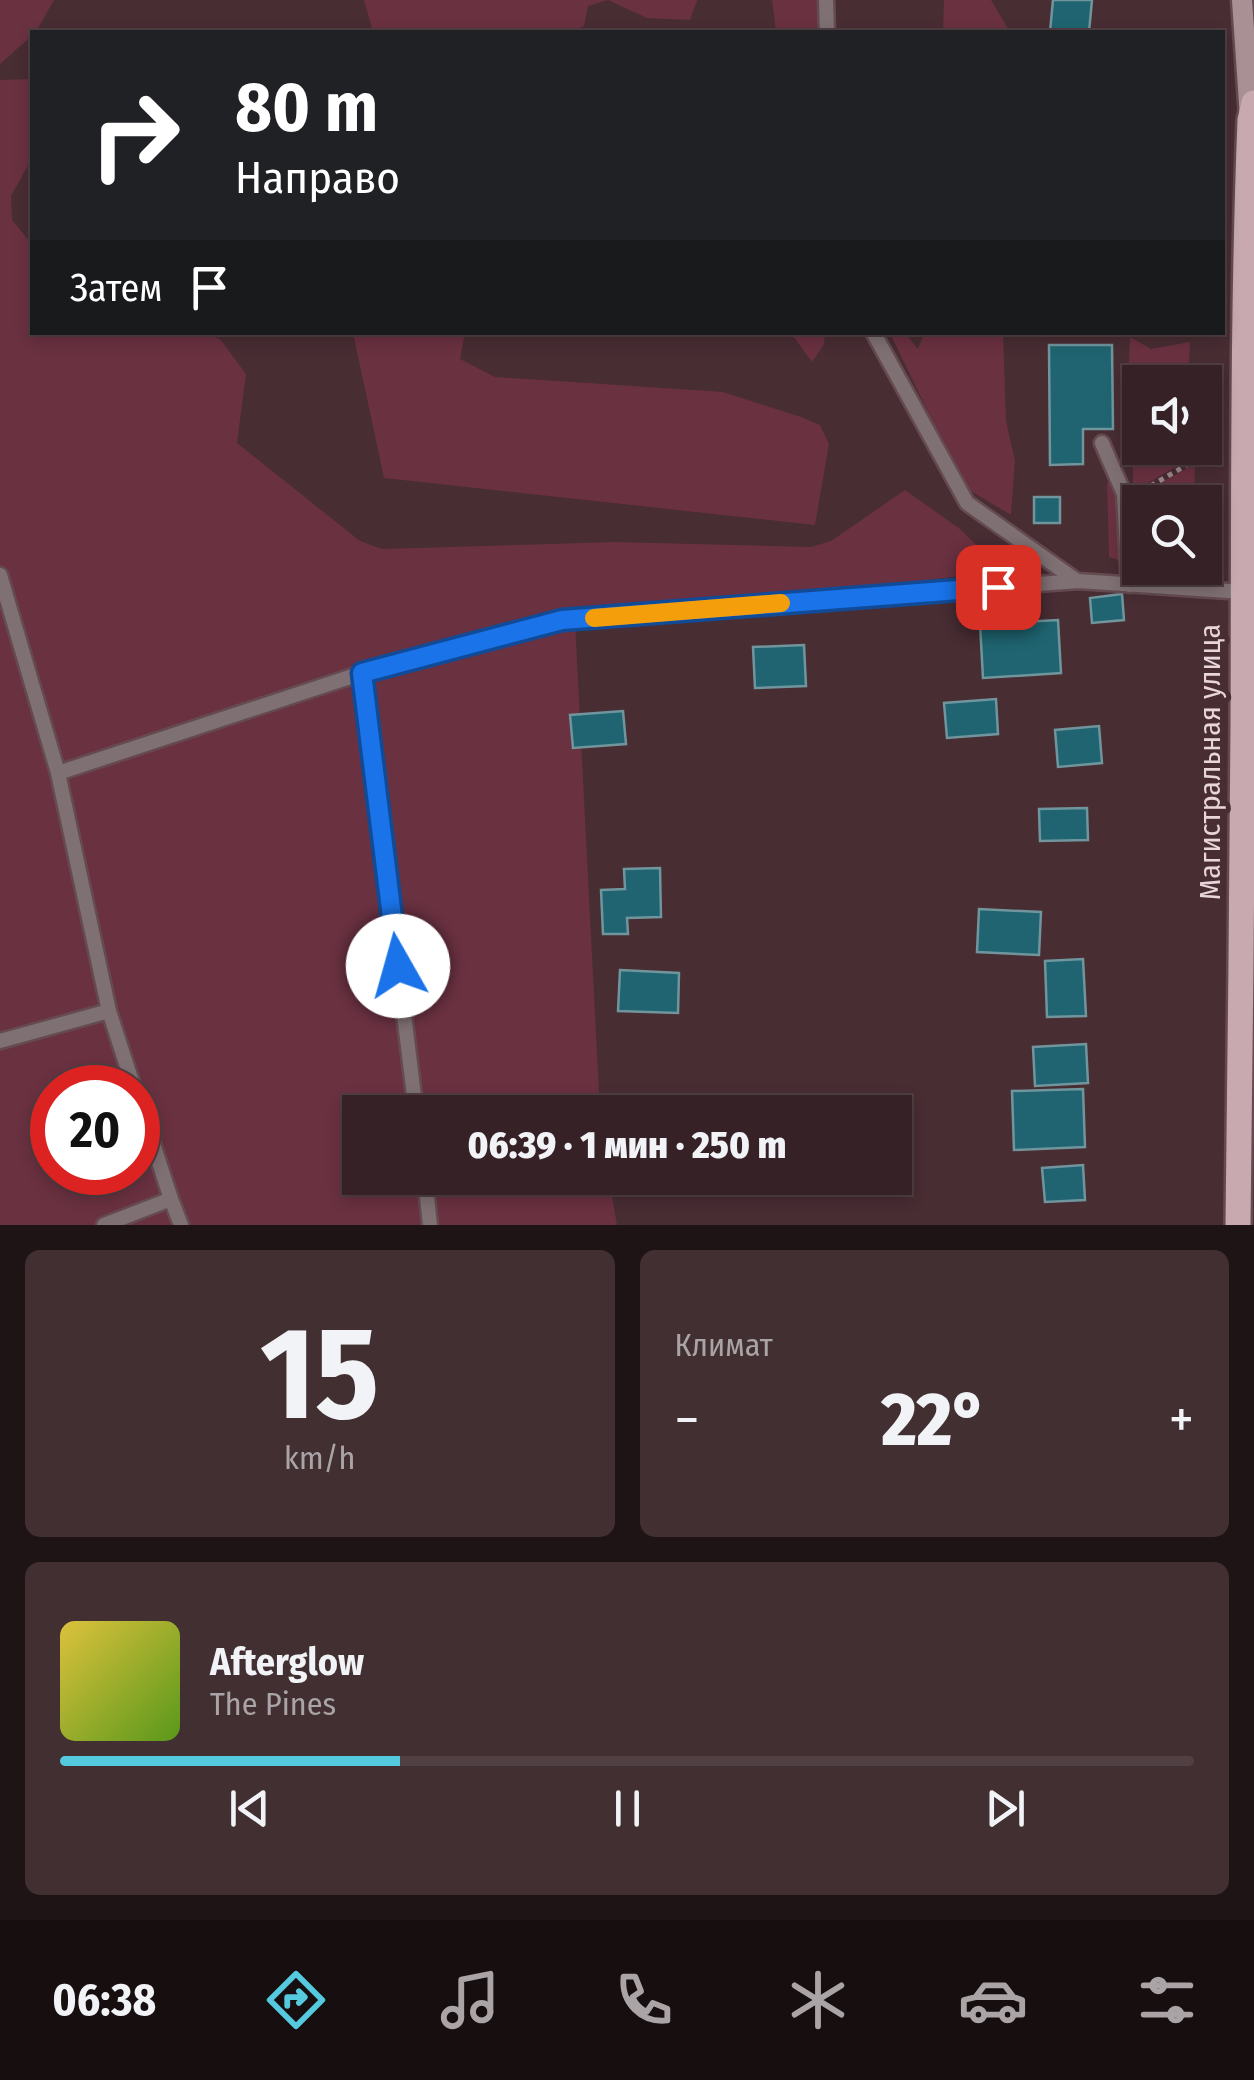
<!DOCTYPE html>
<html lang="ru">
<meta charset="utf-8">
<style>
body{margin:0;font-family:"Fira Sans Condensed",sans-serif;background:#412f32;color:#f1f3f6;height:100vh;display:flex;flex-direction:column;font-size:38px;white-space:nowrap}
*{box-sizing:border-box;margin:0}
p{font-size:32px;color:#aaa4a7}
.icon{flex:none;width:55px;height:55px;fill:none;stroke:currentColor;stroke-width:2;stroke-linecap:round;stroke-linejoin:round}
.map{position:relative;height:1225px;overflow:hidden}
.side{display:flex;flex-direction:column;gap:25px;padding:25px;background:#1e1315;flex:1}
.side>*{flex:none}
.top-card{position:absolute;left:30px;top:30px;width:1195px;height:305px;border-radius:0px;box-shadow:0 5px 15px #0003,0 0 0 2px #503f43;background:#202124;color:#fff;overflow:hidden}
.controls{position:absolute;left:1122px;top:365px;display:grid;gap:20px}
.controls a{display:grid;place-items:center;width:100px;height:100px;border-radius:0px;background:#362226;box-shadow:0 5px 15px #0003,0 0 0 2px #503f43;font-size:50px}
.speed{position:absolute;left:30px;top:1065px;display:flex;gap:20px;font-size:50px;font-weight:700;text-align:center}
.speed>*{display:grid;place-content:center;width:130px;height:130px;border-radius:50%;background:#362226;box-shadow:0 5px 15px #0003,0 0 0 2px #503f43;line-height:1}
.speed .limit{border:15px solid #d22;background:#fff;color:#111}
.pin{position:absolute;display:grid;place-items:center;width:85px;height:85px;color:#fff;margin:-42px;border-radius:20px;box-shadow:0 5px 15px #0006}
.me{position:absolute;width:110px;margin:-55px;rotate:353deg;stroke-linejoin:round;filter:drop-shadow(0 0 8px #0008)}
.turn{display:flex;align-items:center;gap:35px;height:210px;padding:0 40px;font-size:45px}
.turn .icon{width:130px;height:130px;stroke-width:2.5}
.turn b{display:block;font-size:70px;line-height:85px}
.then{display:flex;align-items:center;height:95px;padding:0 40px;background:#0003;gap:20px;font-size:38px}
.big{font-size:75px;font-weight:800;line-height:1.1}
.side .widget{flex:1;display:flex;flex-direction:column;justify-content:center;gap:15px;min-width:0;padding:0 35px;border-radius:15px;background:#412f32}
.side .dial{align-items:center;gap:0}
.dial b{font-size:130px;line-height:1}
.song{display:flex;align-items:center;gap:30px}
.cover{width:120px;height:120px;border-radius:15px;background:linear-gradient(135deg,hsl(50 70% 55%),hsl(90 70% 35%))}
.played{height:10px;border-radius:5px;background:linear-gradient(90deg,#55cadf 30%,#503f43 30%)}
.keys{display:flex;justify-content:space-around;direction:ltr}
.heat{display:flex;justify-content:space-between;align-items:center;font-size:55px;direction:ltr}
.side .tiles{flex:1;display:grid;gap:25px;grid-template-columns:1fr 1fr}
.widget:last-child{grid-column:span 2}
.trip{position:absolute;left:342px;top:1095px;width:570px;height:100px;border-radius:0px;background:#362226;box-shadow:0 5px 15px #0003,0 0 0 2px #503f43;font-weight:800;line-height:100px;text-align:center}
.menu{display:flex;height:160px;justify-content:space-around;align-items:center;background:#160e0f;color:#aaa4a7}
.menu .icon{width:70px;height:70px}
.menu .on{color:#55cadf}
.menu b{font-size:45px;color:#f1f3f6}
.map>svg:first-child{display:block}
</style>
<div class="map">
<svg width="1254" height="1225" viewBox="0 0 1254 1225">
<rect width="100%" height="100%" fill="#482d33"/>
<path fill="#6a3141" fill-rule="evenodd" d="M0,0H54L36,32L0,64Z
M364,0H697V1L690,20L647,18L608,0L588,6L584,26L571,32H373Z
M772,0H827V32H776Z
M944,0H991L1010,32H943Z
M32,79V158L11,196L12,220L32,244V332H201L220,339L246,374L237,443L360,541L382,549L615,542L811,547L831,541L905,490L960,529L1003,571L575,622L600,1112H360V1178H609L617,1225H0V80ZM52,1088H138V1172H52Z
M353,333H465L460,359L495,377L723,392L801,417L820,425L829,444L815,525L384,478Z
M791,333H825L824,344L812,362Z
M890,333H905L918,349L924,333H1003L1006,421L1015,461L1011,515L964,487Z
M1130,337L1151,349L1190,342L1188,382H1140V406H1127Z
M1133,431L1140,432V448H1192L1181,464L1141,487L1133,484Z
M1195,464L1194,502H1140V561L1135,497Z
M1107,483H1116L1119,560L1109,557Z
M1140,568H1191V571L1184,579L1141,573Z"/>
<path fill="#1f6470" stroke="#70959d" stroke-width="2.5" d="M1053,0H1092L1089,32H1050Z
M1049,345H1112L1113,429H1083V464L1050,465Z
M1034,497H1060V523H1034Z
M1122,594L1124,620L1092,623L1090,598Z
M1058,620L1061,673L983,678L980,624Z
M804,645L806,686L755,688L753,647Z
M996,699L998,734L947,738L944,703Z
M623,711L626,744L573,748L570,715Z
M1099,726L1102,763L1058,767L1055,730Z
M1087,808L1088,840L1040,841L1039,809Z
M660,868L661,917L627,918L628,934H603L601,890L625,889L624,869Z
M979,909L1041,912L1039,955L977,952Z
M1083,959L1086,1016L1047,1017L1045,961Z
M620,970L679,973L678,1013L618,1011Z
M1086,1044L1088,1083L1035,1086L1033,1047Z
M1083,1089L1085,1147L1014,1150L1012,1091Z
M1083,1165L1085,1200L1045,1202L1042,1168Z"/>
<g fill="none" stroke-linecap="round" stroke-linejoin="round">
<defs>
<path id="lane" d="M826,0L827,32
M873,332L967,503L1077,581
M1102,443L1124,494L1129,585
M0,575L58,773L362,673L562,620L1078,581L1243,592
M362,673L416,1112
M58,773L109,1011L134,1088
M0,1041L109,1011
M138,1098L171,1199
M425,1178L430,1225
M104,1225L171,1199L181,1225"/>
<path id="secondary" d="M1242,0L1250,118"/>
<path id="primary" d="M1238,1225C1240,1058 1242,892 1243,725C1244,523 1242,322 1250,120L1254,103"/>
</defs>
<use href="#lane" stroke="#654b51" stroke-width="19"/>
<use href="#secondary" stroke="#654b51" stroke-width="25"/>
<use href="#primary" stroke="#654b51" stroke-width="30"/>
<path stroke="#9d878c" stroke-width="5" stroke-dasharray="5 5" stroke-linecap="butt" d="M1142,491L1190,463L1195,448"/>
<use href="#lane" stroke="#7f7073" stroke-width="14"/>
<use href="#secondary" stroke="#a89095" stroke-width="20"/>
<use href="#primary" stroke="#c7a9af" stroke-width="25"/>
</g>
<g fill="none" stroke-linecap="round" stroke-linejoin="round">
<defs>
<path id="route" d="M398,966L362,673L562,620L998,587"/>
</defs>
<use href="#route" stroke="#114b97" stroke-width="25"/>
<use href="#route" stroke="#1a73e8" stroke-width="18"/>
<path stroke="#f59e0b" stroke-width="18" d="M594,618L781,603"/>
</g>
<g text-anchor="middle" stroke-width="10" stroke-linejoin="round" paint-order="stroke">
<g font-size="30" fill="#e8d6da" stroke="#482d33">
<text transform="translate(1210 762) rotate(-90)" y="10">Магистральная улица</text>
</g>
</g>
</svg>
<div class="controls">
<a><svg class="icon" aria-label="sound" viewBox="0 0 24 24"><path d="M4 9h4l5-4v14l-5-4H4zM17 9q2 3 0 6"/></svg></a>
<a><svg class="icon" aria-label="search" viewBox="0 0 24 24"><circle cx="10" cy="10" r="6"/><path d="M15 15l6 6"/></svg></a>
</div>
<div class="speed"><div class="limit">20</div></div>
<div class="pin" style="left:998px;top:587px;background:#d93025"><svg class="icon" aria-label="arrive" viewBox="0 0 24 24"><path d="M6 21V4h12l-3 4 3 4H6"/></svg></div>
<svg class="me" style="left:398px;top:966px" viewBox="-20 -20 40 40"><circle r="19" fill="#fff"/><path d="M0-13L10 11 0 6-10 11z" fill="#1a73e8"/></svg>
<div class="trip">06:39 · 1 мин · 250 m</div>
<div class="top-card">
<div class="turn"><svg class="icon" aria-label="right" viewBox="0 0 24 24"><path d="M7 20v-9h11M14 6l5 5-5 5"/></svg><div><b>80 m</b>Направо</div></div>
<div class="then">Затем<svg class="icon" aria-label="arrive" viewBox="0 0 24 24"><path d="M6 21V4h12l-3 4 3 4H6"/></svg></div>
</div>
</div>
<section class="side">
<div class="tiles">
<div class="widget dial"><b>15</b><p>km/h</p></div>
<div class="widget"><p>Климат</p>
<div class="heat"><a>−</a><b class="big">22°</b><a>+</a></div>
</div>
<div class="widget">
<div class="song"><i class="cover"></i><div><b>Afterglow</b><p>The Pines</p></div></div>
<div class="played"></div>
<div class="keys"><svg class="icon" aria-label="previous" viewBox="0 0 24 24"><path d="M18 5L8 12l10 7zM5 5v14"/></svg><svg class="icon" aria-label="pause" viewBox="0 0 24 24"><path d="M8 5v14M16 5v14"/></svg><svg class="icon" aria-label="next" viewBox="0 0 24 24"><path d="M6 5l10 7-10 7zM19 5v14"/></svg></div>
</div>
</div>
</section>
<nav class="menu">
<b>06:38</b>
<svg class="icon on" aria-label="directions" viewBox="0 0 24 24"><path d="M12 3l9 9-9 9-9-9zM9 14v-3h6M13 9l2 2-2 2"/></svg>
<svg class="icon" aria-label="music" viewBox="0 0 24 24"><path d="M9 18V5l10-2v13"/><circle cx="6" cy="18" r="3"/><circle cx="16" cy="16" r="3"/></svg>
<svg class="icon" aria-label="phone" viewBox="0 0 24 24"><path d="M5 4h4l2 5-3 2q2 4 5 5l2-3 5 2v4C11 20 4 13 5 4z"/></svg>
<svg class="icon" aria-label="climate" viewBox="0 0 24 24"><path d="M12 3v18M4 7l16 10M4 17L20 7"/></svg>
<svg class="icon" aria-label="car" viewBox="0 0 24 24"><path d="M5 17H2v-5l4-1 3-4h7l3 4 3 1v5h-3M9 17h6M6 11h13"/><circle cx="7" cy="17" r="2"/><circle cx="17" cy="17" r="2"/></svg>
<svg class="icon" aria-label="filters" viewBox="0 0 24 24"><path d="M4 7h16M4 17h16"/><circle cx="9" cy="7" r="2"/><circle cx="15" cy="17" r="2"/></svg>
</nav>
